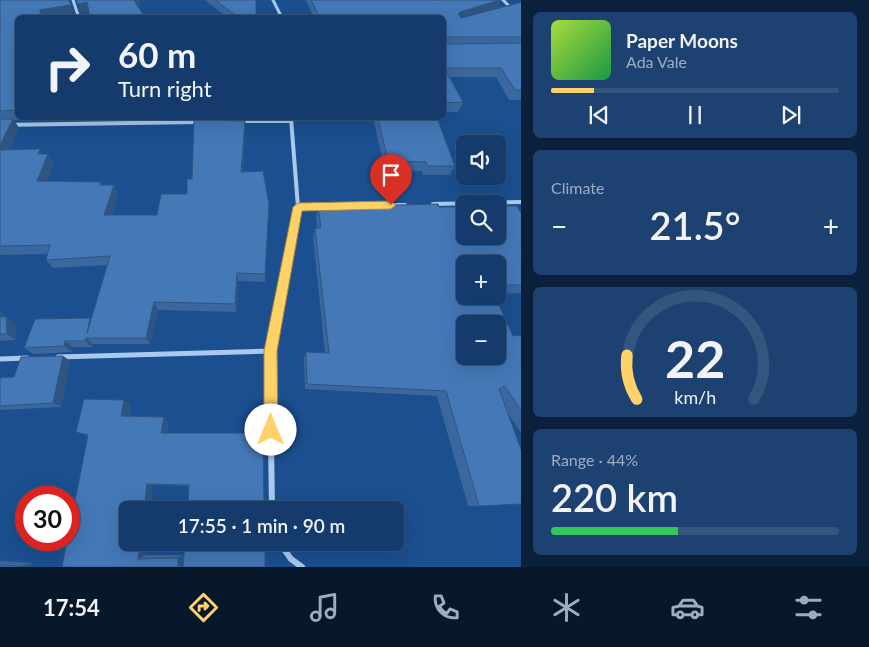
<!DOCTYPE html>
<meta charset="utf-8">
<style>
body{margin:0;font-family:Lato,sans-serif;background:#1d4271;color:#f1f3f6;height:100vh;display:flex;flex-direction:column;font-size:19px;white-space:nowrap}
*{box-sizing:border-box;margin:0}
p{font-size:16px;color:#9dadc1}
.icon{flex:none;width:28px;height:28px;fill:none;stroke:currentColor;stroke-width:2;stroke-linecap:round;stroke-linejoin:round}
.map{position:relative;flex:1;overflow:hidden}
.details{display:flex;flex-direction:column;gap:12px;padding:12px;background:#0b203b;width:348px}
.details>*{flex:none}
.guide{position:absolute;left:15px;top:15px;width:431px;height:105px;border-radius:8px;box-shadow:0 5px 20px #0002,0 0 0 1px #33557e;background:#143b6b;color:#f1f3f6;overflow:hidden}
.controls{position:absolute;left:456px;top:135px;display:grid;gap:10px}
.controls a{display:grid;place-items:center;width:50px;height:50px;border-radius:8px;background:#143b6b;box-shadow:0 5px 20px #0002,0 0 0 1px #33557e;font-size:25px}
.speed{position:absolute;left:15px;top:486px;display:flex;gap:10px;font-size:25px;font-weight:700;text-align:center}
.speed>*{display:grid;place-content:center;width:65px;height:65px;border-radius:50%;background:#143b6b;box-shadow:0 5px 20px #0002,0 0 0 1px #33557e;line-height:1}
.speed .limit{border:8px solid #d22;background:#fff;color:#111}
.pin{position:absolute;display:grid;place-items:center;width:42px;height:42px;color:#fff;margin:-51px -21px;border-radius:50% 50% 50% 0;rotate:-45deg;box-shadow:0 0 5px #0007}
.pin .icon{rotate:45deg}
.me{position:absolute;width:55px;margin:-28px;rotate:0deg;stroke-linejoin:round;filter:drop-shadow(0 0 4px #0008)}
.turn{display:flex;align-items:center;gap:18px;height:105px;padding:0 20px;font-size:22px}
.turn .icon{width:65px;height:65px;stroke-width:2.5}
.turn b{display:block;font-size:35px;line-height:42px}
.big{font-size:38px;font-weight:600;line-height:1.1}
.details .card{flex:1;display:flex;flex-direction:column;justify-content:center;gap:8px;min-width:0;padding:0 18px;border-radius:8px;background:#1d4271}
.details .dial{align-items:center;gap:0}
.dial svg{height:130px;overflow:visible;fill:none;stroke:#33557e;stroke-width:7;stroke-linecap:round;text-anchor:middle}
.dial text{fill:#f1f3f6;stroke:none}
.song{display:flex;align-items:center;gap:15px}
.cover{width:60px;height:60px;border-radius:8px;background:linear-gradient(135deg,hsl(80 70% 55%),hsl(140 70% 35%))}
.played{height:5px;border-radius:2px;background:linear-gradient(90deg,#ffd166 15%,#33557e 15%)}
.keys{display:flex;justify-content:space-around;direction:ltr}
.heat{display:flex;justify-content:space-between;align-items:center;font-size:28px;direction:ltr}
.charge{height:8px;border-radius:4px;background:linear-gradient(90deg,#34c759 44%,#33557e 0)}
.trip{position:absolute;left:119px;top:501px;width:285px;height:50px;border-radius:8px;background:#143b6b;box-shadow:0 5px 20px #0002,0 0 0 1px #33557e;font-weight:600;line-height:50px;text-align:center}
.tab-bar{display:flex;height:80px;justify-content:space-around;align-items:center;background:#08182b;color:#9dadc1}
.tab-bar .icon{width:35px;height:35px}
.tab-bar .selected{color:#ffd166}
.tab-bar b{font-size:22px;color:#f1f3f6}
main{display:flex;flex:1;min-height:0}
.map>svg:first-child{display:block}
</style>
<main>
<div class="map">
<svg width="522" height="567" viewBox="0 0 522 567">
<rect width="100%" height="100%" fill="#1b4f8f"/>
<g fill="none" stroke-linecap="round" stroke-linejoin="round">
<path stroke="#a9c9ee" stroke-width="3" d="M73,0L79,18
M273,0L282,18
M503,0L511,8"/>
<path stroke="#a9c9ee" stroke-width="4" d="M291,118L298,207L297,214
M238,121H291
M0,125L199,122
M433,204L522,202
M298,207L405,205"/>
<path stroke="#a9c9ee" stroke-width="5" d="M58,357L270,351
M0,359L27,358
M270,369V351L297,213"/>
<path stroke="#a9c9ee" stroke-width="6" d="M270,368L272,510
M279,542L291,559L302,567"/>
</g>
<path fill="#3a679d" d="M0,0L74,15L18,18V118H46L14,120L19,128L9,150L43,154L54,163L47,181L101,182L102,185H114L118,195L112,215H157L187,194L192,179L245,121V131L243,172L269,204L265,282L238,281L236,312L158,310L150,344H93L92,347H73L72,352L33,354L24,348L90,318L91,319L108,265L53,268L46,260L48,254L0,255Z
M205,0H256V18H228Z
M306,0H501L497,8L522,2V100H509L496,77H450L463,102L458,112H444V18H314Z
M85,118H131V119L86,120Z
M373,118H437L455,166L450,175H423L422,171L385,170Z
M318,207H439L522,215V293L498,294V264H465L513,336L522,335V434L507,412L479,506H468L437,396L305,389L304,358L306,352L325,353L313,237L315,228H317L316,217Z
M0,312L16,324V340L0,341Z
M63,356L70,361L61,407L0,410V378L14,377Z
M124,400L131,405L129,416L168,421L167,433L189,486L153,485L150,510H128L145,555H183L182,567H62L88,436L76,432Z
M0,561L33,563L31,567H0Z"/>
<path fill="#305480" d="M70,0L74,15L58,18H41L40,10Z
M133,0H142H139L141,6L134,7Z
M501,0L497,9L457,21L458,14L460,12Z
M87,2L90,12L81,13L78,4Z
M13,119L19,128L5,160L0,154V145Z
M245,121V131L242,182L241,172Z
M40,149L46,159L48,154L54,163L44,190L37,181L38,154Z
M114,185L118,195L109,224L104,215Z
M237,273L238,281L236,312L235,304Z
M154,302L158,310L150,344L146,338Z
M0,312L16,324V340L7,334L0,318Z
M86,338L93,344L92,347L85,341Z
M65,341L73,347L72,352L64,346Z
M63,356L70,361L61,407L53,403Z
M124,400L131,405L128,420L121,416Z
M164,417L168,421L166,437L161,433Z
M147,484L153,485L150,510H144Z
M140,542H147L145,555L138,559Z
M183,555L182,567H178V558Z
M33,563L31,567H18L19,566Z"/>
<path fill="#4478b7" stroke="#305480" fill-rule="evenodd" d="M0,0H69L71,5L40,10L41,18H18V110L0,111Z
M76,0H134L145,18H90L87,2L78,4Z
M215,0H256V18H239Z
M311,0H500L460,12L458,14L461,18L522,2V37H448L444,41L448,44L522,43V90H515L501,68H444L463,102L444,103V18H320Z
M378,118H437L455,166H427L426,162L388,161Z
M0,119H13L0,145Z
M194,120L245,121L241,172L263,171L269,204L265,274L237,273L235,304L154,302L146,338H86L85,341H65L64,346L24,348L35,319L90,318L87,333L110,256L46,260L50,245L0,246V150L40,149L38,154H48L37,181L101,182L100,185H114L104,215H157L161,194H187V179H192Z
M438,204L439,207H465V236H498V206H517L522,215V285H498V264H465V296H495L513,336L522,335V412L505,386L499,389L522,452V504L479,506L446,391L307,384L306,352L329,353L315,228H321L318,207ZM465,324H498V356H465Z
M0,317H6L7,334H0Z
M63,356L53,403L0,406V378L14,377L21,357Z
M84,399L124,400L121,416L164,417L161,433H263L264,510H188L189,485L147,484L144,510H128V542H140L138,559L178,558V567H62L67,540H69V531L88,435L76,432Z
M185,542H265V567H183Z
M0,565L19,566L18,567H0Z"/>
<path fill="#ffd166" stroke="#a68842" d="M391,201L396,205L391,209L302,211L277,351L278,430L276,435L271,438L266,435L264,430V351L293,207L298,203Z"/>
</svg>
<div class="controls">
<a><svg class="icon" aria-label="sound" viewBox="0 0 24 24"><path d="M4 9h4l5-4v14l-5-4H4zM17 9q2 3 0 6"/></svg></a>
<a><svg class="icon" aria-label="search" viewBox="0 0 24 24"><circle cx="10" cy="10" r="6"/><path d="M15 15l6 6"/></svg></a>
<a>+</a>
<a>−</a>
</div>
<div class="speed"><div class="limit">30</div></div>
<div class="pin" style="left:391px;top:205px;background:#d93025"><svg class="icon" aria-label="arrive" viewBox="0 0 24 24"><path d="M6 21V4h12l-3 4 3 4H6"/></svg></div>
<svg class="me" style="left:271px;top:430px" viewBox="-20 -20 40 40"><circle r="19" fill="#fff"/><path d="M0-13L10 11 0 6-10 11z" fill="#ffd166"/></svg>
<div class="trip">17:55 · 1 min · 90 m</div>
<div class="guide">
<div class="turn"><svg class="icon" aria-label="right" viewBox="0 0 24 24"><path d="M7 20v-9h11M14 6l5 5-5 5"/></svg><div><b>60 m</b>Turn right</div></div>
</div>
</div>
<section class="details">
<div class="card">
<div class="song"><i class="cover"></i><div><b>Paper Moons</b><p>Ada Vale</p></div></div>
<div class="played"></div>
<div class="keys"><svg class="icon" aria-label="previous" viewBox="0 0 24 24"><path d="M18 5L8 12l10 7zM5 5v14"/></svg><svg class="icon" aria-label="pause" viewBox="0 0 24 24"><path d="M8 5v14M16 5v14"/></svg><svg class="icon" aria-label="next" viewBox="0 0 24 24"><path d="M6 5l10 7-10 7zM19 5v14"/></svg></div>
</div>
<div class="card"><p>Climate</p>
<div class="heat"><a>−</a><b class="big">21.5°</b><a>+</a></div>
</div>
<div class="card dial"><svg viewBox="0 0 100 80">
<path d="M14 69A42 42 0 1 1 86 69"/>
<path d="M14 69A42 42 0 0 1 8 42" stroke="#ffd166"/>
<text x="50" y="56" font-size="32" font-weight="700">22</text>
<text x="50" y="72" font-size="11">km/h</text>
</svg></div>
<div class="card"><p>Range · 44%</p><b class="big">220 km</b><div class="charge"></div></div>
</section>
</main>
<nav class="tab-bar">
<b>17:54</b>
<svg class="icon selected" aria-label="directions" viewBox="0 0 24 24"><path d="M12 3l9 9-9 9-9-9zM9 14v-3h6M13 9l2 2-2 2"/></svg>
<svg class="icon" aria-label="music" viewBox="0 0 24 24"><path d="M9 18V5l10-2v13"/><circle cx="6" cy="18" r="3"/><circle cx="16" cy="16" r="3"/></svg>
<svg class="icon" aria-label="phone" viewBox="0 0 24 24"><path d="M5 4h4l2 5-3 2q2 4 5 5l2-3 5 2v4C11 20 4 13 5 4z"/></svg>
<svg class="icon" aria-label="climate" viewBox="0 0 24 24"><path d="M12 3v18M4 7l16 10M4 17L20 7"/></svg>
<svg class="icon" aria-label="car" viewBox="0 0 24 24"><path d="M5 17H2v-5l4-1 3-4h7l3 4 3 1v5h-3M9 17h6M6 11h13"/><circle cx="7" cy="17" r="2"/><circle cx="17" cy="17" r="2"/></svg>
<svg class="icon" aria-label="filters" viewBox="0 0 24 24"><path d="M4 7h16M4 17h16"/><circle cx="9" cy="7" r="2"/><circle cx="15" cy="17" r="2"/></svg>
</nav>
